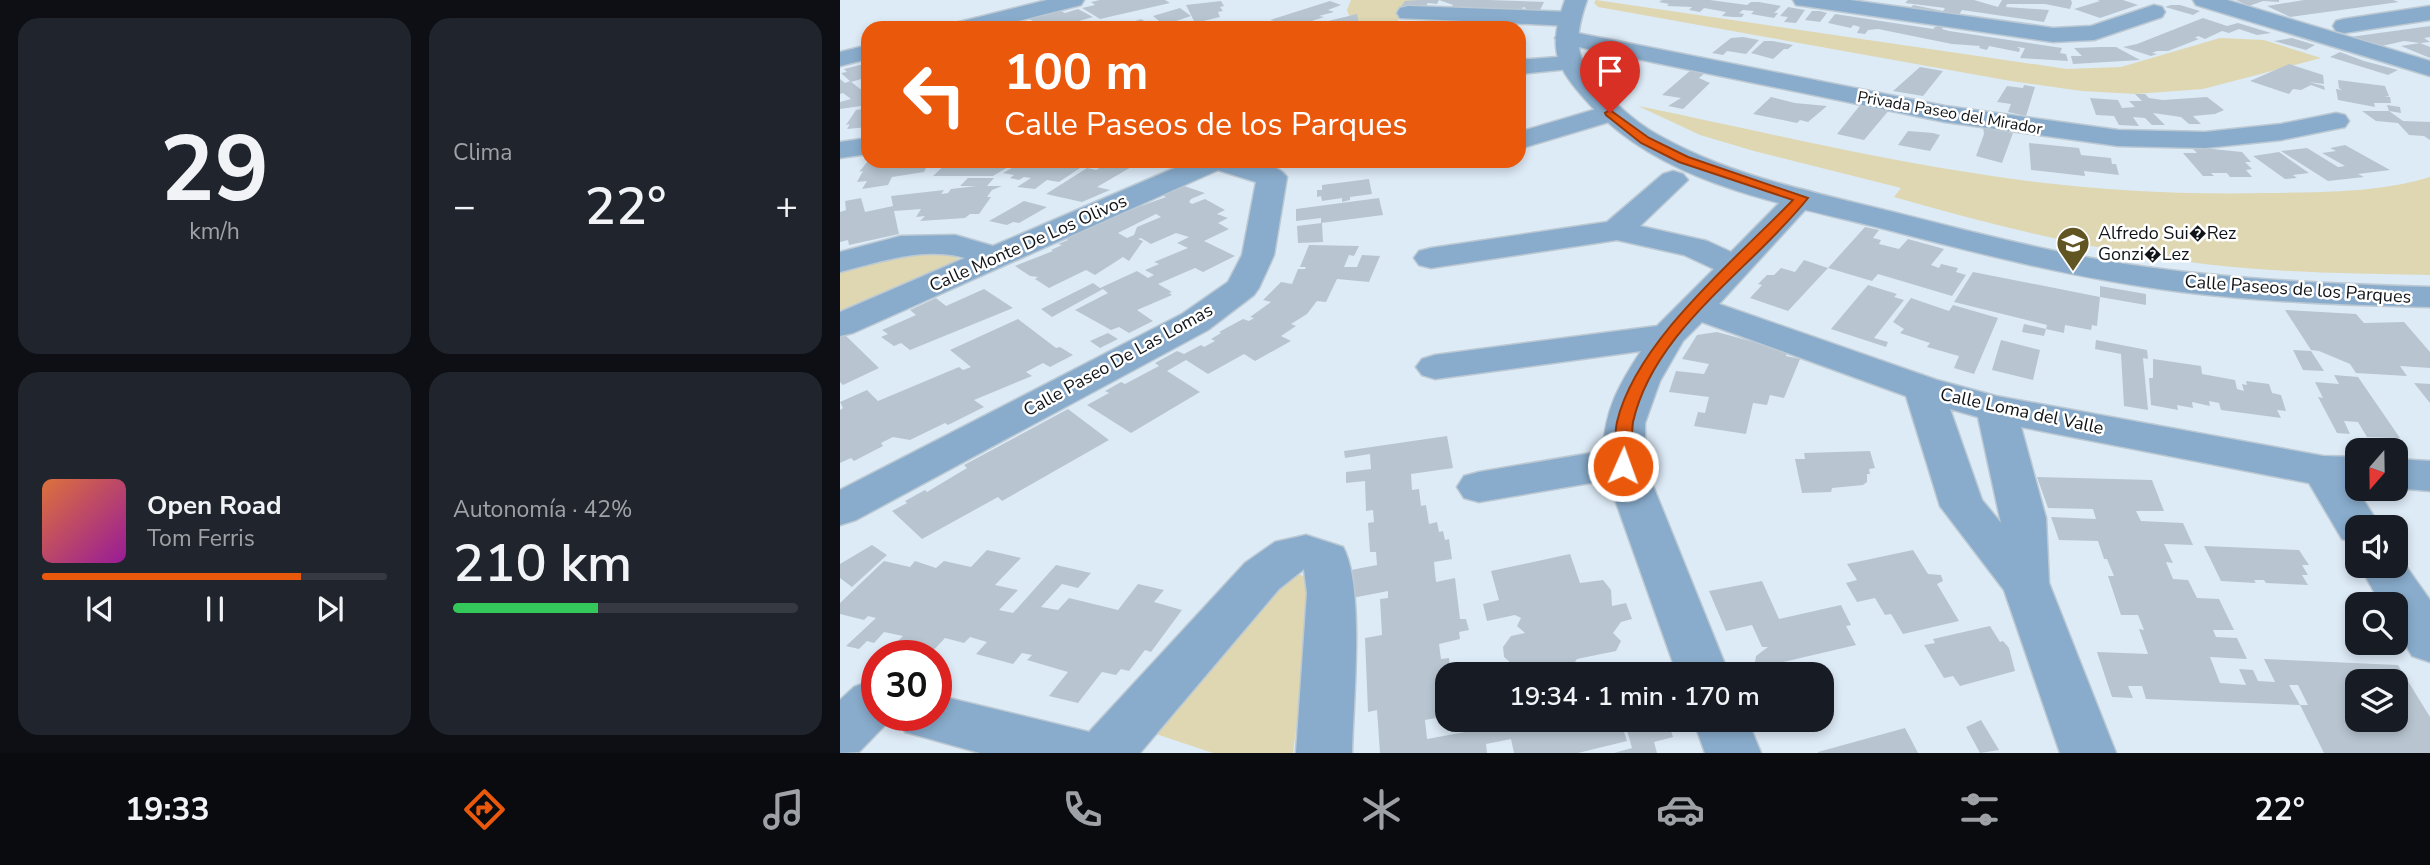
<!DOCTYPE html>
<html lang="es">
<meta charset="utf-8">
<style>
body{margin:0;font-family:"Nunito Sans",sans-serif;background:#20242c;color:#f1f3f6;height:100vh;display:flex;flex-direction:column;font-size:26px;white-space:nowrap}
*{box-sizing:border-box;margin:0}
p{font-size:23px;color:#9ea1a6}
.icon{flex:none;width:38px;height:38px;fill:none;stroke:currentColor;stroke-width:2;stroke-linecap:round;stroke-linejoin:round}
.map{position:relative;flex:1;overflow:hidden}
.side{display:flex;flex-direction:column;gap:18px;padding:18px;background:#0d0f14;width:840px}
.side>*{flex:none}
.banner{position:absolute;left:21px;top:21px;width:665px;height:147px;border-radius:21px;box-shadow:0 4px 10px #0003;background:#ea580c;color:#fff;overflow:hidden}
.needle{width:46px;rotate:200deg}
.fabs{position:absolute;left:1505px;top:438px;display:grid;gap:14px}
.fabs a{display:grid;place-items:center;width:63px;height:63px;border-radius:14px;background:#171b24;box-shadow:0 4px 10px #0003;font-size:35px}
.speed{position:absolute;left:21px;top:640px;display:flex;gap:14px;font-size:35px;font-weight:700;text-align:center}
.speed>*{display:grid;place-content:center;width:91px;height:91px;border-radius:50%;background:#171b24;box-shadow:0 4px 10px #0003;line-height:1}
.speed .limit{border:10px solid #d22;background:#fff;color:#111}
.pin{position:absolute;display:grid;place-items:center;width:60px;height:60px;color:#fff;margin:-72px -30px;border-radius:50% 50% 50% 0;rotate:-45deg;box-shadow:0 0 7px #0007}
.pin .icon{rotate:45deg}
.me{position:absolute;width:77px;margin:-38px;rotate:2deg;stroke-linejoin:round;filter:drop-shadow(0 0 5px #0008)}
.turn{display:flex;align-items:center;gap:24px;height:147px;padding:0 28px;font-size:32px}
.turn .icon{width:91px;height:91px;stroke-width:2.5}
.turn b{display:block;font-size:49px;line-height:60px}
.big{font-size:52px;font-weight:600;line-height:1.1}
.side .card{flex:1;display:flex;flex-direction:column;justify-content:center;gap:10px;min-width:0;padding:0 24px;border-radius:21px;background:#20242c}
.side .dial{align-items:center;gap:0}
.dial b{font-size:91px;line-height:1}
.song{display:flex;align-items:center;gap:21px}
.cover{width:84px;height:84px;border-radius:10px;background:linear-gradient(135deg,hsl(20 70% 55%),hsl(300 70% 35%))}
.played{height:7px;border-radius:4px;background:linear-gradient(90deg,#ea580c 75%,#363941 75%)}
.keys{display:flex;justify-content:space-around;direction:ltr}
.heat{display:flex;justify-content:space-between;align-items:center;font-size:38px;direction:ltr}
.charge{height:10px;border-radius:5px;background:linear-gradient(90deg,#34c759 42%,#363941 0)}
.side .tiles{flex:1;display:grid;gap:18px;grid-template-columns:repeat(2,1fr)}
.trip{position:absolute;left:595px;top:662px;width:399px;height:70px;border-radius:21px;background:#171b24;box-shadow:0 4px 10px #0003;font-weight:600;line-height:70px;text-align:center}
.dock{display:flex;height:112px;justify-content:space-around;align-items:center;background:#090b0e;color:#9ea1a6}
.dock .icon{width:49px;height:49px}
.dock .current{color:#ea580c}
.dock b{font-size:32px;color:#f1f3f6}
main{display:flex;flex:1;min-height:0}
.map>svg:first-child{display:block}
</style>
<main>
<section class="side">
<div class="tiles">
<div class="card dial"><b>29</b><p>km/h</p></div>
<div class="card"><p>Clima</p>
<div class="heat"><a>−</a><b class="big">22°</b><a>+</a></div>
</div>
<div class="card">
<div class="song"><i class="cover"></i><div><b>Open Road</b><p>Tom Ferris</p></div></div>
<div class="played"></div>
<div class="keys"><svg class="icon" aria-label="previous" viewBox="0 0 24 24"><path d="M18 5L8 12l10 7zM5 5v14"/></svg><svg class="icon" aria-label="pause" viewBox="0 0 24 24"><path d="M8 5v14M16 5v14"/></svg><svg class="icon" aria-label="next" viewBox="0 0 24 24"><path d="M6 5l10 7-10 7zM19 5v14"/></svg></div>
</div>
<div class="card"><p>Autonomía · 42%</p><b class="big">210 km</b><div class="charge"></div></div>
</div>
</section>
<div class="map">
<svg width="1590" height="753" viewBox="0 0 1590 753">
<rect width="100%" height="100%" fill="#ddebf7"/>
<path fill="#ded7b2" d="M511,0H575L561,11L556,28H514L507,10Z
M756,0L1227,69L1281,67L1380,38L1424,40L1481,58L1363,89L1295,94L1242,91L1171,81L758,7L754,3Z
M798,106C916,130 1033,159 1152,176C1243,190 1335,195 1427,193C1481,192 1538,193 1590,177V275C1524,274 1458,273 1393,267C1278,256 1164,229 1054,197L1061,188L914,151L860,135Z
M80,252L114,253L119,260V269L0,322V272Z
M461,575L470,580L474,589L453,753H373L316,734L449,576Z"/>
<path fill="#b8c5d1" fill-rule="evenodd" d="M260,0H325L330,3L260,19L242,8L255,5L251,2Z
M578,0H648L704,2L699,12L684,11L686,8L683,7L681,11L609,9L613,5L599,0L597,4L588,3L584,8H560L565,1Z
M822,0H870L907,5L911,2H919L941,6L934,13H938L934,18L911,14L914,11L903,10L899,13L904,14L902,17H893L882,16L886,12L864,8L860,12L849,10L852,7L827,6L829,4L819,2Z
M1068,0H1134L1158,7L1162,0H1231L1232,3L1230,9L1205,4H1167L1166,7L1209,10L1204,22L1122,10L1118,16L1070,9L1073,5L1103,11L1105,8L1065,3Z
M1257,0H1283L1298,5L1260,18L1234,9L1260,1Z
M1396,0H1439V2L1423,1L1409,6Z
M1464,0H1553L1559,2L1450,17L1427,6Z
M381,1L384,6L380,7L383,11L378,12L380,17L355,23L346,5Z
M490,1L501,5L488,10L494,12L479,16L484,17L460,25L464,27L439,28L449,24L430,20Z
M1331,5H1340L1360,11L1353,15L1325,7Z
M948,7L965,10L956,23L944,22L948,17L940,16Z
M340,8L351,16L324,25L313,16Z
M217,9L225,13L238,9L253,17L239,21L250,27L169,28L193,21L187,18Z
M972,11H980L987,13L980,22L965,20Z
M517,14L520,28H470L474,26L472,25Z
M995,14L1093,29L1096,26L1087,24L1089,21L1105,23L1102,29L1109,31L1222,48L1220,53L1226,54L1228,61L1180,58L1185,48L1177,47L1180,49L1179,52L1149,46L1147,50L1139,48L1140,46L1112,44L1038,29L1028,30L1025,34L1017,33L1020,27L1013,25L1011,28L988,23Z
M597,18L620,19L611,28H560L562,24L593,25Z
M1363,18L1387,26L1398,23L1431,33L1417,35L1399,29L1389,33L1382,31L1365,39L1358,36L1355,38L1359,39L1328,51H1317L1312,53L1317,54L1311,56L1283,47L1297,44Z
M301,19L316,28L267,26L277,23L280,26Z
M1590,26V37L1584,38L1590,42L1580,43L1564,41L1542,46L1510,37Z
M903,37L919,40L906,54L887,51L883,55L872,53L891,38Z
M1452,38L1475,45L1466,50L1434,41Z
M924,41H933L953,45L948,49H944L933,59L911,53Z
M1580,43L1590,47V58L1561,46Z
M1260,47H1276L1300,60L1233,64L1231,56H1242L1234,48Z
M1500,52L1524,61L1558,70L1548,75L1490,57Z
M28,63V77L11,82L1,73L7,72L4,69Z
M1449,64L1483,75L1484,84L1469,82L1484,86L1485,90L1471,85L1461,90L1453,89L1449,94L1410,81Z
M1080,67L1103,71L1083,96L1053,91Z
M851,70L865,73L859,78L870,83L843,109L828,106L841,98L822,95Z
M0,79L5,83L10,81L28,95V105L0,109V102L11,99L3,93L0,94Z
M1498,80L1545,86L1549,96H1544L1550,97L1551,103H1534L1535,107L1498,100L1496,89L1502,90L1499,88Z
M1184,85L1195,87L1186,116L1168,112L1171,104L1157,102L1167,86L1183,88Z
M1295,94H1305L1309,98L1323,100L1367,97L1384,110L1375,114L1353,116L1361,124H1349L1341,117L1313,113L1325,125H1312L1305,118L1293,117L1299,126L1279,125L1274,116L1256,115L1250,98L1278,100L1282,108L1295,107L1289,101H1302Z
M931,97L955,103L987,106L968,122L960,120L957,123L913,114Z
M1021,104L1050,109L1024,140L997,134Z
M1547,105L1560,107L1561,113L1549,111L1563,121L1590,122V140L1584,136L1569,135L1558,123L1536,121L1522,111H1549Z
M28,108V127L7,129L10,124L6,125L16,110Z
M1143,127L1173,133L1162,163L1136,156L1144,134Z
M1068,131L1093,133L1100,135L1090,151L1058,145Z
M1189,143L1239,148L1241,155L1271,158L1272,164H1276L1279,175L1244,171L1245,176L1191,170Z
M1505,145L1550,170L1518,174L1524,177L1488,181L1441,151L1467,148L1498,167L1505,166L1482,153L1496,151L1490,148Z
M1363,148L1402,152L1411,162H1405L1412,169L1406,170L1412,177H1390L1387,173H1371L1374,176H1363L1343,153H1357L1353,149Z
M1439,152L1469,173L1453,175L1457,178L1445,179L1413,156Z
M28,161H93L88,164L84,172L52,177L48,185L22,189L27,181L17,182L23,171L19,172Z
M109,161H178L153,176H93Z
M184,161H239L233,165L243,166L219,182L207,180L195,189L177,187L191,178L184,177L179,180L170,178L174,175L163,173Z
M271,161L298,163L257,187L270,190L242,202L206,194L247,168L256,170Z
M128,178H154L147,186H162L152,190L147,197H151L139,214H130L125,218L80,221L85,216L76,217L81,209L54,211L59,234L9,245L8,240L0,242V212L6,210L5,201L21,198L25,212L53,206L51,196L104,190L101,194L108,193L111,189L136,186H120Z
M529,179L532,194L510,197V200L502,202V198L482,201L481,196L477,197V190H482V185Z
M341,185L365,193L351,199L349,202L352,204L365,199L385,210L377,214L388,218L378,223L389,229L364,241L395,256L363,272L355,268L318,284L332,292L329,293L332,295L297,310L313,321L289,333L279,327L271,330L235,310L268,293L263,289L212,317L201,309L253,283L260,288L297,271L308,278L314,275L305,270L319,264L314,262L348,248L337,243L349,237L336,233L311,244L301,238L298,239L303,241L289,261L283,257L255,275L246,270L209,288L195,279L198,277L190,276L175,266L213,251L211,250L222,245L218,244L228,240L222,236L297,204L301,206L326,197L319,194ZM316,214L321,217L297,227L294,235L287,238L278,233Z
M539,198L543,215L481,223V218L456,221V209Z
M184,201L207,207L179,223L173,222L167,225L149,221Z
M482,223L483,242L458,243L457,226Z
M1025,227L1039,230L1033,238L1041,240L1039,244L1059,249L1068,239L1104,249L1091,265L1099,268L1101,264L1118,268L1116,272L1126,275L1112,296L1038,274L1032,281L988,268Z
M469,245L519,246L514,256L509,255L504,267H517L522,255L540,256L529,282L497,279L486,302L477,301L467,314L451,324L456,326L441,336L451,341L415,361L404,354L368,374L346,360L327,371L360,392L291,433L247,405L269,393L265,391L281,382L285,384L319,366L315,363L337,351L344,354L361,345L364,347L375,341L371,339L381,333L379,332L403,319L409,321L414,318L410,317L431,302L423,300L441,282L452,284L458,269H465L466,267H460Z
M964,260L988,268L948,311L910,298L922,285L918,284L927,275H934L941,268L955,272Z
M1133,272L1260,297V286L1306,294V305L1260,297L1257,326L1252,325L1251,330L1225,325L1224,333L1206,329L1207,325L1114,302Z
M1028,285L1057,294L1054,297L1064,300L1034,338L1048,342L1046,347L991,329Z
M144,289L173,308L70,350L61,343L54,346L41,337L48,334L42,330L76,315L70,310L96,298L106,306Z
M1071,298L1109,311L1113,305L1158,318L1134,374L1114,368L1119,356L1087,347L1090,343L1060,333L1064,329L1053,322Z
M1445,310L1516,314L1524,323L1564,322L1590,352V368L1560,366L1567,376L1516,373L1510,364L1479,351L1471,350Z
M178,319L216,348L220,347L233,355L210,367L203,363L186,372L192,376L134,400L144,407L108,425L105,423L70,440L53,437L41,443L43,446L14,461L11,458L0,463V410L3,408L0,402L27,390L38,401L119,367L123,370L131,367L110,350Z
M1184,324L1206,329L1204,336L1182,332Z
M877,332L947,351L946,356L960,359L944,398L930,395L927,405L913,403L906,434L854,426L858,412L865,413L869,397L829,392L836,371L864,374L869,364L842,359L857,335Z
M268,333L278,339L260,348L250,341Z
M4,334L39,368L3,385L0,382V336Z
M1161,340L1200,350L1193,380L1152,370Z
M1256,340L1307,350L1308,359L1303,358L1308,410L1284,406L1281,354L1255,349Z
M1453,350L1471,351L1484,371L1463,370Z
M1313,359L1361,366L1362,374L1395,380L1397,389L1404,391L1402,384L1407,385L1406,381L1429,384L1432,393L1441,395L1446,411L1437,410L1441,418L1381,410L1379,403L1369,401L1370,406L1352,402L1353,408L1337,405L1338,410L1311,405L1309,378H1313Z
M1494,375L1518,377L1560,438L1527,437L1518,422L1504,421L1510,434L1497,433L1478,397L1483,398L1475,382L1499,384Z
M1574,383L1590,384V403Z
M228,409L269,440L162,501L158,497L82,539L52,511L67,503L65,501L85,490L87,492L127,468L124,465Z
M607,436L613,468L571,474L572,490L579,489L581,506L586,505L589,524L597,522L599,532L603,531L605,540L609,539L612,559L594,562L596,582L615,578L620,619H626L629,630L619,632L620,639L599,644L601,659L609,658L611,674H607V716L585,720L587,739L652,727L650,719H667L669,726L698,719H771L772,722L780,720L787,741L738,753H674L671,739L646,744L647,753H540L537,710L528,712L525,638L542,635L540,599L548,598V591L512,598L511,570L537,565L536,552H530L528,523L534,522L533,510L526,511L525,481L506,483V472L531,469L530,454L505,458L504,451Z
M1030,451L1035,468L1029,469L1030,474H1027V482L1023,485L992,488L991,492L962,493L955,459H965L964,453Z
M1197,477L1312,480L1324,511H1296L1301,521L1343,523L1353,545L1324,544L1333,563L1326,562L1333,579L1348,580L1357,598L1379,599L1394,630H1373L1376,637L1397,638L1407,659L1370,657L1380,683L1406,685L1399,669L1413,670L1418,681L1435,682L1424,659L1558,665L1590,717V753H1484L1460,705H1468L1458,685H1449L1460,705L1306,699L1302,686H1288L1293,698L1272,697L1257,652L1308,654L1299,629L1304,630L1298,615H1281L1268,576H1274L1267,559H1264L1258,541L1219,540L1211,517L1256,519L1253,509L1208,508ZM1517,681H1556V719H1517Z
M32,545L47,555L12,587L0,578V564Z
M1364,546L1459,550L1469,565H1462L1468,575H1462L1468,585L1426,583L1424,580H1414L1416,583L1381,581Z
M147,550L181,558L155,585L178,590L159,610L173,613L216,565L251,573L238,588L222,584L201,607L218,610L229,598L278,610L298,584L324,590L314,602L342,610L311,652L305,650L289,671L281,669L276,675L262,672L238,703L209,696L228,672L187,660L192,655L182,653L173,664L136,654L147,642L130,637L124,643L105,638L88,656H43L63,636L44,632L34,643L27,641L19,649L6,646L36,618L28,616L24,620L0,614V603L44,561L70,567L75,561L96,568L104,561L131,567Z
M1073,550L1088,574L1101,575L1103,581L1097,584L1119,621L1063,634L1051,614L1045,615L1035,598L1017,602L1006,583L1017,580L1007,564Z
M730,554L740,583L763,580L771,590L772,606L786,603L792,619L781,622L773,633L781,641L776,651L737,659L729,671L717,674L702,668L683,671L682,664H672L664,657L663,647L671,636L685,633L677,626L681,618L675,615L647,621L643,604L659,600L651,571Z
M922,581L939,619L1001,605L1011,625L1006,626L1016,645L914,669L916,656L928,647H922L912,625L886,631L869,591Z
M1150,626L1160,642L1163,641L1169,648L1175,671L1120,686L1113,676L1104,678L1084,645L1095,643L1093,639Z
M784,719H827L833,737L814,742L817,753H774L792,748Z
M1141,720L1159,750L1140,753L1126,727Z
M1065,728L1078,753H978V752Z"/>
<g fill="none" stroke-linecap="round" stroke-linejoin="round">
<defs>
<path id="minor" d="M207,0H244L241,5L150,28H112L115,23Z
M953,0H1010L1213,28L1251,26L1314,5L1322,7L1325,12L1322,17L1254,40L1213,42L964,6L956,5Z
M1353,0H1387L1590,61V76L1356,5Z
M568,6L730,12L738,14L741,19L738,24L730,26L560,18L557,13L560,8Z
M1590,6V20L1504,33L1496,31L1493,26L1496,21L1504,19Z
M727,31L1105,106L1278,130L1365,132L1441,124L1496,113L1505,115L1509,121L1505,127L1441,140L1365,148L1278,146L1105,122L719,43L715,38L719,33Z
M28,45V59L0,66V52Z
M731,56L740,58L743,63L740,68L679,74V60Z
M770,105L779,107L783,113L779,119L679,149V132Z
M351,161H389L385,167L13,333L0,336V312L125,258C84,246 40,262 0,272V252L61,236L115,235L153,246Z
M833,171L843,174L848,180L800,226L867,241L891,252L950,192L961,189L972,192L976,198L879,304L1097,380L1156,396L1483,456L1517,457L1515,487L1541,527H1517V543L1502,539L1469,483L1181,427L1206,518L1209,583L1276,753H1220L1164,590L1100,506L1066,396L862,322L843,341L820,381L805,423V466L889,674H837L768,480L639,502L624,498L617,487L624,476L639,472L763,451C765,409 779,385 801,351L595,379L582,375L576,367L582,359L595,355L817,326L874,269L844,255L777,240L591,268L579,265L574,258L579,251L591,248L767,222L823,174ZM1110,409L1138,417L1161,523L1142,500Z
M1556,459L1590,461V491L1554,488Z
M466,535L503,547C525,587 513,703 512,753H456L467,593L464,569L439,589L300,753H140L65,732L57,716H96V695L249,732L405,563L435,542Z
M1556,552L1590,600V662L1572,656L1556,629V604H1541L1519,565H1556Z
M33,680L37,682V716H54L19,752L0,753V700L14,687Z
M853,719H907L921,753H865Z"/>
<path id="tertiary" d="M725,0H747C740,20 734,42 743,62C754,87 794,122 818,135C890,176 973,192 1053,212C1136,233 1220,255 1306,267C1400,280 1495,284 1590,287V307C1507,305 1424,302 1342,292C1244,280 1148,256 1052,231C945,203 818,186 743,97C730,82 717,66 716,46C715,30 720,15 725,0Z
M28,138V154L0,158V142Z
M364,161C386,161 433,157 447,177L434,255L419,288L414,295L368,330L16,520L0,525V490L342,314L388,282L402,255L416,182L368,167Z"/>
</defs>
<use href="#minor" stroke="#bcc9d3" stroke-width="3"/>
<use href="#tertiary" stroke="#bcc9d3" stroke-width="3"/>
<use href="#minor" fill="#89accc" fill-rule="evenodd"/>
<use href="#tertiary" fill="#89accc" fill-rule="evenodd"/>
</g>
<path fill="#ea580c" stroke="#983908" stroke-width="2" d="M770,110L809,138L848,157L968,198C912,269 814,329 793,422C791,436 793,452 792,466L783,472L775,466C775,452 774,436 777,422C796,341 896,259 953,200L839,162L801,143L766,115L765,113Z"/>
<defs>
<symbol id="school-pin" viewBox="-11 -11 22 30"><path d="M0 17L-7.5 6A9.5 9.5 0 1 1 7.5 6Z" fill="#615622" stroke="#fff"/><path d="M0-5L7-2L0 1L-7-2ZM-4 1L0 2.5L4 1V4Q0 6-4 4Z" fill="#fff"/></symbol>
</defs>
<g fill-rule="evenodd">
<use href="#school-pin" x="1214" y="224" width="38" height="52"/>
</g>
<g text-anchor="middle" stroke-width="5" stroke-linejoin="round" paint-order="stroke">
<g font-size="16" fill="#101418" stroke="#fff">
<text transform="translate(1110 112) rotate(10)" y="6">Privada Paseo del Mirador</text>
</g>
<g font-size="18" fill="#101418" stroke="#fff" text-anchor="start">
<text x="1258" y="239">Alfredo Sui�Rez<tspan x="1258" dy="21">Gonzi�Lez</tspan></text>
</g>
<g font-size="18" fill="#101418" stroke="#fff">
<text transform="translate(188 243) rotate(-24)" y="6">Calle Monte De Los Olivos</text>
<text transform="translate(1458 289) rotate(4)" y="6">Calle Paseos de los Parques</text>
<text transform="translate(278 360) rotate(-29)" y="6">Calle Paseo De Las Lomas</text>
<text transform="translate(1182 411) rotate(12)" y="6">Calle Loma del Valle</text>
</g>
</g>
</svg>
<div class="fabs">
<a><svg class="needle" viewBox="-14 -14 28 28"><path d="M0-13l5 13h-10z" fill="#e53935"/><path d="M0 13l5-13h-10z" fill="#9ea1a6"/></svg></a>
<a><svg class="icon" aria-label="sound" viewBox="0 0 24 24"><path d="M4 9h4l5-4v14l-5-4H4zM17 9q2 3 0 6"/></svg></a>
<a><svg class="icon" aria-label="search" viewBox="0 0 24 24"><circle cx="10" cy="10" r="6"/><path d="M15 15l6 6"/></svg></a>
<a><svg class="icon" aria-label="layers" viewBox="0 0 24 24"><path d="M12 4l9 5-9 5-9-5zM3 14l9 5 9-5"/></svg></a>
</div>
<div class="speed"><div class="limit">30</div></div>
<div class="pin" style="left:770px;top:113px;background:#d93025"><svg class="icon" aria-label="arrive" viewBox="0 0 24 24"><path d="M6 21V4h12l-3 4 3 4H6"/></svg></div>
<svg class="me" style="left:783px;top:466px" viewBox="-20 -20 40 40"><circle r="17" fill="#ea580c" stroke="#fff" stroke-width="3"/><path d="M0-11L8 9 0 5-8 9z" fill="#fff"/></svg>
<div class="trip">19:34 · 1 min · 170 m</div>
<div class="banner">
<div class="turn"><svg class="icon" aria-label="left" viewBox="0 0 24 24"><path d="M17 20v-9H6M10 6l-5 5 5 5"/></svg><div><b>100 m</b>Calle Paseos de los Parques</div></div>
</div>
</div>
</main>
<nav class="dock">
<b>19:33</b>
<svg class="icon current" aria-label="directions" viewBox="0 0 24 24"><path d="M12 3l9 9-9 9-9-9zM9 14v-3h6M13 9l2 2-2 2"/></svg>
<svg class="icon" aria-label="music" viewBox="0 0 24 24"><path d="M9 18V5l10-2v13"/><circle cx="6" cy="18" r="3"/><circle cx="16" cy="16" r="3"/></svg>
<svg class="icon" aria-label="phone" viewBox="0 0 24 24"><path d="M5 4h4l2 5-3 2q2 4 5 5l2-3 5 2v4C11 20 4 13 5 4z"/></svg>
<svg class="icon" aria-label="climate" viewBox="0 0 24 24"><path d="M12 3v18M4 7l16 10M4 17L20 7"/></svg>
<svg class="icon" aria-label="car" viewBox="0 0 24 24"><path d="M5 17H2v-5l4-1 3-4h7l3 4 3 1v5h-3M9 17h6M6 11h13"/><circle cx="7" cy="17" r="2"/><circle cx="17" cy="17" r="2"/></svg>
<svg class="icon" aria-label="filters" viewBox="0 0 24 24"><path d="M4 7h16M4 17h16"/><circle cx="9" cy="7" r="2"/><circle cx="15" cy="17" r="2"/></svg>
<b>22°</b>
</nav>
